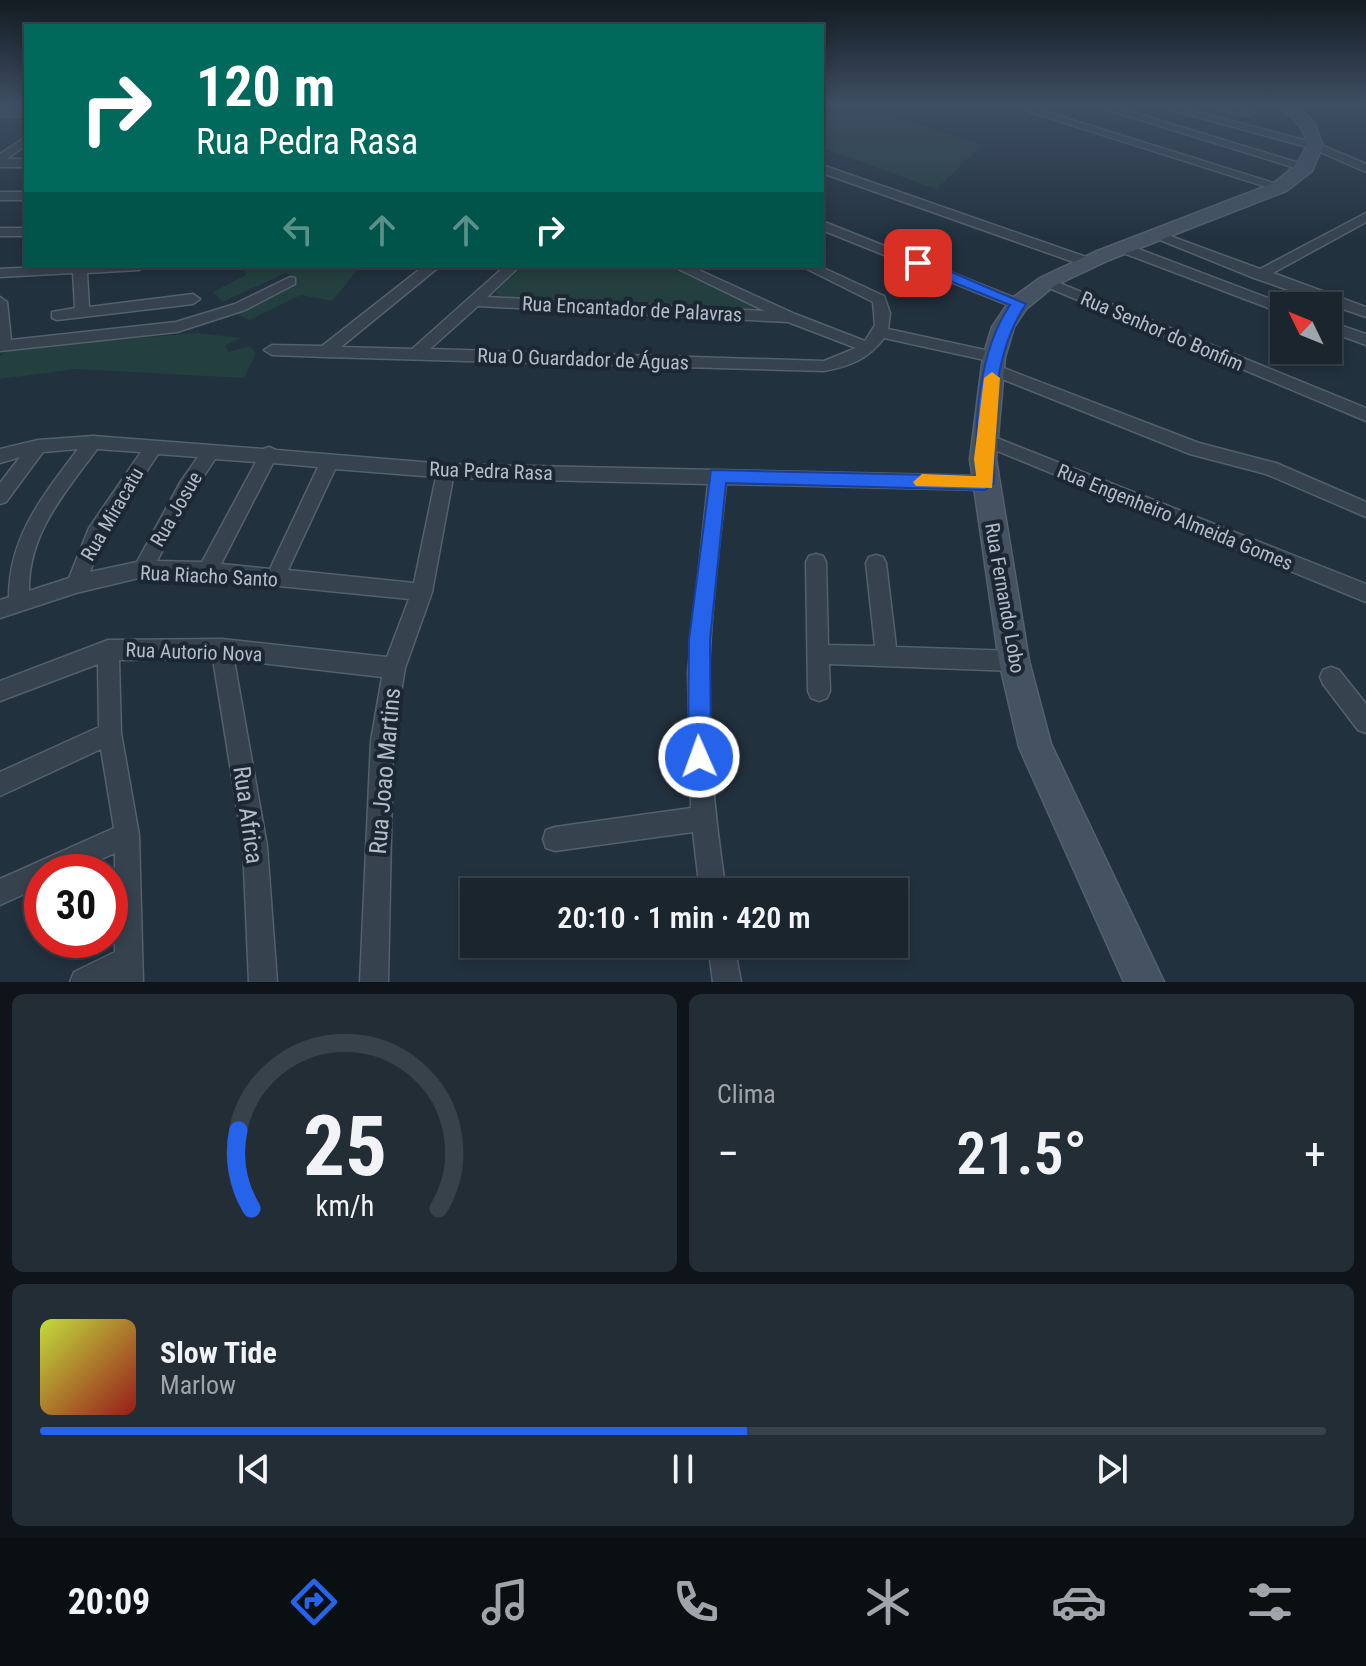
<!DOCTYPE html>
<html lang="pt">
<meta charset="utf-8">
<style>
body{margin:0;font-family:"Roboto Condensed",sans-serif;background:#232d36;color:#f1f3f6;height:100vh;display:flex;flex-direction:column;font-size:30px;white-space:nowrap}
*{box-sizing:border-box;margin:0}
p{font-size:26px;color:#9fa5aa}
.icon{flex:none;width:44px;height:44px;fill:none;stroke:currentColor;stroke-width:2;stroke-linecap:round;stroke-linejoin:round}
.map{position:relative;height:982px;overflow:hidden}
.panel{display:flex;flex-direction:column;gap:12px;padding:12px;background:#0e1419;flex:1}
.panel>*{flex:none}
.hud{position:absolute;left:24px;top:24px;width:800px;height:244px;border-radius:0px;box-shadow:0 4px 12px #0003,0 0 0 2px #38424a;background:#00695c;color:#fff;overflow:hidden}
.needle{width:52px;rotate:313deg}
.fabs{position:absolute;left:1270px;top:292px;display:grid;gap:16px}
.fabs a{display:grid;place-items:center;width:72px;height:72px;border-radius:0px;background:#1a252e;box-shadow:0 4px 12px #0003,0 0 0 2px #38424a;font-size:40px}
.speed{position:absolute;left:24px;top:854px;display:flex;gap:16px;font-size:40px;font-weight:700;text-align:center}
.speed>*{display:grid;place-content:center;width:104px;height:104px;border-radius:50%;background:#1a252e;box-shadow:0 4px 12px #0003,0 0 0 2px #38424a;line-height:1}
.speed .limit{border:12px solid #d22;background:#fff;color:#111}
.pin{position:absolute;display:grid;place-items:center;width:68px;height:68px;color:#fff;margin:-34px;border-radius:16px;box-shadow:0 4px 12px #0006}
.me{position:absolute;width:88px;margin:-44px;rotate:358deg;stroke-linejoin:round;filter:drop-shadow(0 0 6px #0008)}
.turn{display:flex;align-items:center;gap:28px;height:168px;padding:0 40px;font-size:36px}
.turn .icon{width:104px;height:104px;stroke-width:2.5}
.turn b{display:block;font-size:56px;line-height:68px}
.lanes{display:flex;align-items:center;height:76px;padding:0 40px;background:#0003;justify-content:center;gap:40px;direction:ltr}
.lanes .off{opacity:.35}
.big{font-size:60px;font-weight:600;line-height:1.1}
.panel .card{flex:1;display:flex;flex-direction:column;justify-content:center;gap:12px;min-width:0;padding:0 28px;border-radius:12px;background:#232d36}
.panel .dial{align-items:center;gap:0}
.dial svg{height:208px;overflow:visible;fill:none;stroke:#38424a;stroke-width:7;stroke-linecap:round;text-anchor:middle}
.dial text{fill:#f1f3f6;stroke:none}
.song{display:flex;align-items:center;gap:24px}
.cover{width:96px;height:96px;border-radius:12px;background:linear-gradient(135deg,hsl(70 70% 55%),hsl(0 70% 35%))}
.played{height:8px;border-radius:4px;background:linear-gradient(90deg,#2563eb 55%,#38424a 55%)}
.keys{display:flex;justify-content:space-around;direction:ltr}
.heat{display:flex;justify-content:space-between;align-items:center;font-size:44px;direction:ltr}
.panel .tiles{flex:1;display:grid;gap:12px;grid-template-columns:1fr 1fr}
.card:last-child{grid-column:span 2}
.trip{position:absolute;left:460px;top:878px;width:448px;height:80px;border-radius:0px;background:#1a252e;box-shadow:0 4px 12px #0003,0 0 0 2px #38424a;font-weight:600;line-height:80px;text-align:center}
.dock{display:flex;height:128px;justify-content:space-around;align-items:center;background:#0a0f12;color:#9fa5aa}
.dock .icon{width:56px;height:56px}
.dock .active{color:#2563eb}
.dock b{font-size:36px;color:#f1f3f6}
.map>svg:first-child{display:block}
</style>
<div class="map">
<svg width="1366" height="982" viewBox="0 0 1366 982">
<rect width="100%" height="100%" fill="#22313e"/>
<path fill="#243f3f" d="M830,105H856L983,145L936,189L822,148V111Z
M243,266H361L332,301L301,295L249,320L236,314L297,278L286,273L222,302L213,292L246,275Z
M523,266H666L757,306L753,310L499,297L495,292Z
M196,333L242,338L226,345L228,352L250,346L256,353L244,378L76,369L0,379V356L8,349Z"/>
<g fill="none" stroke-linecap="round" stroke-linejoin="round">
<defs>
<path id="minor" d="M1008,105H1024L1286,187L1276,190Z
M1092,105H1109L1312,167L1302,170Z
M1153,105H1171L1319,144L1366,164V172L1311,148Z
M1197,105H1221L1254,113L1249,116Z
M0,110H26V116H0Z
M26,137V145L7,159H26V167H0V154Z
M822,165L1092,259L1094,262L1087,266L1082,265L822,173Z
M0,192H26V200H0Z
M1366,213V222L1273,273L1366,307V317L1254,278L1150,236L1162,233L1260,269Z
M822,221L1023,301L1025,304L1023,307H1013L822,230Z
M0,228H26V236H0Z
M1123,244L1128,245L1289,306H1284V314L1279,312L1118,251L1116,248Z
M56,266H146L139,270L87,273L89,307L193,294L200,299L193,304L57,320L52,318V312L75,308L73,273L0,277V269Z
M424,266H440L341,347L412,349L505,266H520L487,297L765,311L672,266H690L795,314L865,341L875,325L873,302L801,266H819L884,296L890,313L888,329L994,352L1002,357L994,362L884,338C868,359 851,366 824,371L325,357L272,355L264,350L272,345L322,346ZM478,306L788,322L856,348L824,361L430,349Z
M290,277L295,278V284L245,310L177,332L0,351V297L7,302L11,340L176,322L235,304Z
M1047,278L1366,408V421L1042,285L1040,282Z
M1328,321L1366,334V345L1328,331Z
M993,364L1199,443L1276,463L1366,502V517L1266,474L1190,454L987,373L985,369Z
M984,433L1366,584V602L978,443L975,439L978,435Z
M93,436L263,449L269,447L276,450L446,464L985,476L991,478L994,483L991,488L985,490L726,484C719,547 711,610 709,673C707,746 715,819 726,892H700L693,832L555,851L546,848L543,839L546,830L555,827L691,808L688,672L708,484L453,478L432,592L405,668L393,741L388,982H360L371,741L382,677L234,660L267,846L277,982H249L243,846L213,659L119,660L121,733L139,835L143,982H70L74,972L115,952V853L73,872H42V886L0,905V879L114,828L101,749L0,796V772L99,727L98,664L0,701V681L108,640L222,639L387,657L409,599L208,579L143,577L76,593L0,618V600L9,597C9,536 43,496 78,449L43,452L6,502L0,504V483L20,457L0,463V449L38,440ZM97,449L141,452L89,528L69,578L29,591C28,533 65,493 97,449ZM158,454L198,457L181,481L137,562L90,572L104,536ZM215,459L256,462L202,562L157,561L194,491ZM273,463L318,467L270,569L221,564ZM335,469L436,477L414,583L288,570Z
M816,554L823,556L826,562L828,645L875,646L866,563L869,557L876,555L883,557L886,563L896,647L1014,651L1021,654L1025,661L1021,668L1014,671L829,664L830,691L827,698L819,701L811,698L808,691L806,562L809,556Z
M1331,667L1339,670L1366,704V733L1358,730L1323,684L1320,677L1323,670Z
M708,944H734L741,982H713Z"/>
<path id="secondary" d="M1278,105H1295L1314,122L1323,146L1312,171L1286,191L1109,260L1054,286L1026,309L1014,327L1005,357L996,459L1029,661L1051,744L1164,982H1124L1019,747L999,661L970,459L983,357L992,327L1011,299L1040,278L1095,252L1274,183C1293,168 1320,148 1297,123C1291,116 1284,112 1278,105Z"/>
</defs>
<use href="#minor" stroke="#54606c" stroke-width="3"/>
<use href="#secondary" stroke="#54606c" stroke-width="3"/>
<use href="#minor" fill="#36424e" fill-rule="evenodd"/>
<use href="#secondary" fill="#445261" fill-rule="evenodd"/>
</g>
<linearGradient id="sky" x2="0" y2="1"><stop stop-color="#131b22"/><stop offset="0.43" stop-color="#3e4e63"/><stop offset="1" stop-color="#3e4e63" stop-opacity="0"/></linearGradient>
<rect width="1366" height="243" fill="url(#sky)"/>
<path fill="#2563eb" stroke="#184099" stroke-width="2" d="M913,260H923L1026,304C992,355 992,423 994,483L985,490L726,483L710,640L711,757L708,765L699,769L691,765L688,757L689,640L711,470L976,476C975,420 978,353 1010,305L913,266Z"/>
<path fill="#f59e0b" d="M992,372L1000,378L992,488L916,486L913,482L922,474L976,476L974,459L984,378Z"/>
<g text-anchor="middle" stroke-width="8" stroke-linejoin="round" paint-order="stroke">
<g font-size="20" fill="#b2bdc9" stroke="#1c2733">
<text transform="translate(632 309) rotate(3)" y="7">Rua Encantador de Palavras</text>
<text transform="translate(1162 331) rotate(23)" y="7">Rua Senhor do Bonfim</text>
<text transform="translate(583 359) rotate(2)" y="7">Rua O Guardador de Águas</text>
<text transform="translate(491 471) rotate(2)" y="7">Rua Pedra Rasa</text>
<text transform="translate(176 509) rotate(-60)" y="7">Rua Josue</text>
<text transform="translate(112 514) rotate(-60)" y="7">Rua Miracatu</text>
<text transform="translate(1175 517) rotate(22)" y="7">Rua Engenheiro Almeida Gomes</text>
<text transform="translate(209 576) rotate(3)" y="7">Rua Riacho Santo</text>
<text transform="translate(1005 598) rotate(80)" y="7">Rua Fernando Lobo</text>
<text transform="translate(194 652) rotate(2)" y="7">Rua Autorio Nova</text>
</g>
<g font-size="24" fill="#b2bdc9" stroke="#1c2733">
<text transform="translate(385 771) rotate(-85)" y="8">Rua Joao Martins</text>
<text transform="translate(248 815) rotate(82)" y="8">Rua Africa</text>
</g>
</g>
</svg>
<div class="fabs">
<a><svg class="needle" viewBox="-14 -14 28 28"><path d="M0-13l5 13h-10z" fill="#e53935"/><path d="M0 13l5-13h-10z" fill="#9fa5aa"/></svg></a>
</div>
<div class="speed"><div class="limit">30</div></div>
<div class="pin" style="left:918px;top:263px;background:#d93025"><svg class="icon" aria-label="arrive" viewBox="0 0 24 24"><path d="M6 21V4h12l-3 4 3 4H6"/></svg></div>
<svg class="me" style="left:699px;top:757px" viewBox="-20 -20 40 40"><circle r="17" fill="#2563eb" stroke="#fff" stroke-width="3"/><path d="M0-11L8 9 0 5-8 9z" fill="#fff"/></svg>
<div class="trip">20:10 · 1 min · 420 m</div>
<div class="hud">
<div class="turn"><svg class="icon" aria-label="right" viewBox="0 0 24 24"><path d="M7 20v-9h11M14 6l5 5-5 5"/></svg><div><b>120 m</b>Rua Pedra Rasa</div></div>
<div class="lanes"><svg class="icon off" aria-label="left" viewBox="0 0 24 24"><path d="M17 20v-9H6M10 6l-5 5 5 5"/></svg><svg class="icon off" aria-label="ahead" viewBox="0 0 24 24"><path d="M12 20V5M6 11l6-6 6 6"/></svg><svg class="icon off" aria-label="ahead" viewBox="0 0 24 24"><path d="M12 20V5M6 11l6-6 6 6"/></svg><svg class="icon" aria-label="right" viewBox="0 0 24 24"><path d="M7 20v-9h11M14 6l5 5-5 5"/></svg></div>
</div>
</div>
<section class="panel">
<div class="tiles">
<div class="card dial"><svg viewBox="0 0 100 80">
<path d="M14 69A42 42 0 1 1 86 69"/>
<path d="M14 69A42 42 0 0 1 9 39" stroke="#2563eb"/>
<text x="50" y="56" font-size="32" font-weight="700">25</text>
<text x="50" y="72" font-size="11">km/h</text>
</svg></div>
<div class="card"><p>Clima</p>
<div class="heat"><a>−</a><b class="big">21.5°</b><a>+</a></div>
</div>
<div class="card">
<div class="song"><i class="cover"></i><div><b>Slow Tide</b><p>Marlow</p></div></div>
<div class="played"></div>
<div class="keys"><svg class="icon" aria-label="previous" viewBox="0 0 24 24"><path d="M18 5L8 12l10 7zM5 5v14"/></svg><svg class="icon" aria-label="pause" viewBox="0 0 24 24"><path d="M8 5v14M16 5v14"/></svg><svg class="icon" aria-label="next" viewBox="0 0 24 24"><path d="M6 5l10 7-10 7zM19 5v14"/></svg></div>
</div>
</div>
</section>
<nav class="dock">
<b>20:09</b>
<svg class="icon active" aria-label="directions" viewBox="0 0 24 24"><path d="M12 3l9 9-9 9-9-9zM9 14v-3h6M13 9l2 2-2 2"/></svg>
<svg class="icon" aria-label="music" viewBox="0 0 24 24"><path d="M9 18V5l10-2v13"/><circle cx="6" cy="18" r="3"/><circle cx="16" cy="16" r="3"/></svg>
<svg class="icon" aria-label="phone" viewBox="0 0 24 24"><path d="M5 4h4l2 5-3 2q2 4 5 5l2-3 5 2v4C11 20 4 13 5 4z"/></svg>
<svg class="icon" aria-label="climate" viewBox="0 0 24 24"><path d="M12 3v18M4 7l16 10M4 17L20 7"/></svg>
<svg class="icon" aria-label="car" viewBox="0 0 24 24"><path d="M5 17H2v-5l4-1 3-4h7l3 4 3 1v5h-3M9 17h6M6 11h13"/><circle cx="7" cy="17" r="2"/><circle cx="17" cy="17" r="2"/></svg>
<svg class="icon" aria-label="filters" viewBox="0 0 24 24"><path d="M4 7h16M4 17h16"/><circle cx="9" cy="7" r="2"/><circle cx="15" cy="17" r="2"/></svg>
</nav>
